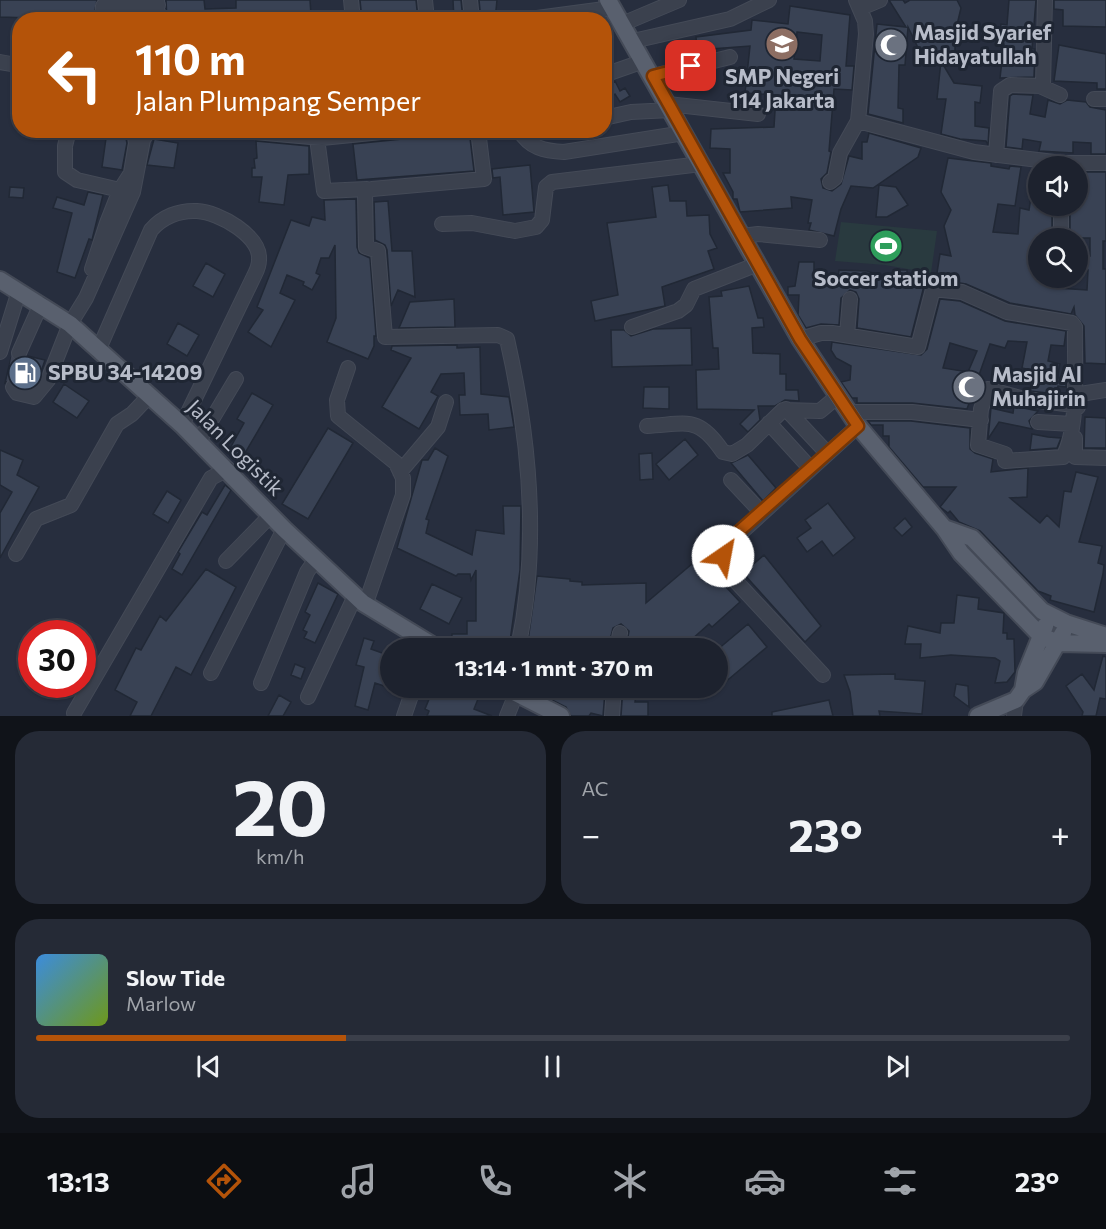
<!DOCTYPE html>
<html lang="id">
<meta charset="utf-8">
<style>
body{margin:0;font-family:Commissioner,sans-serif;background:#252a36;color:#f1f3f6;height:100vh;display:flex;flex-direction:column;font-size:22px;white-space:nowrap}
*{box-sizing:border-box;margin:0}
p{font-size:20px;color:#a0a4aa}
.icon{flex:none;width:33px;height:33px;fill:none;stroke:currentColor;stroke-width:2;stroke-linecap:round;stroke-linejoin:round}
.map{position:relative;height:716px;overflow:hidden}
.panel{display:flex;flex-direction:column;gap:15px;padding:15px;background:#101319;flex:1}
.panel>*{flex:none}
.top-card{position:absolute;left:12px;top:12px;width:600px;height:126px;border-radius:24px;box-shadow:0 2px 4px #0004,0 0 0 2px #3b3f4a;background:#b45309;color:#fff;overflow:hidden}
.tools{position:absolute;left:1028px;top:156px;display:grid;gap:12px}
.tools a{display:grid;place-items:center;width:60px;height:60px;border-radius:50%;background:#1d222e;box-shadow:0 2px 4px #0004,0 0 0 2px #3b3f4a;font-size:30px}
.speed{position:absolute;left:18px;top:620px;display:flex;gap:12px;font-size:30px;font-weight:700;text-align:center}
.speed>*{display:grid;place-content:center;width:78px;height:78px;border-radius:50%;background:#1d222e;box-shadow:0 2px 4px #0004,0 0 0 2px #3b3f4a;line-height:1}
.speed .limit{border:9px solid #d22;background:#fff;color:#111}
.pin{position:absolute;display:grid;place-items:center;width:51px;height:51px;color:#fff;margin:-26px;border-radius:12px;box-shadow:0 3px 9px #0006}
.me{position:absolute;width:66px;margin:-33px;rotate:33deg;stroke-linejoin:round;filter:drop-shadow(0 0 4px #0008)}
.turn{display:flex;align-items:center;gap:21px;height:126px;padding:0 24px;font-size:27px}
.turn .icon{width:78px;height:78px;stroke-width:2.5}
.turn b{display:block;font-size:42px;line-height:51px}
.big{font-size:45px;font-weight:700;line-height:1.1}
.panel .widget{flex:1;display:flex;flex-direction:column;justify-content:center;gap:9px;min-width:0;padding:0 21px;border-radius:24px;background:#252a36}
.panel .dial{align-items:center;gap:0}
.dial b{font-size:78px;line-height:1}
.song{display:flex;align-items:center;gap:18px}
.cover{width:72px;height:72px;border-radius:9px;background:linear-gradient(135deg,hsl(210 70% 55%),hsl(80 70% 35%))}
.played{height:6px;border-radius:3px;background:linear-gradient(90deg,#b45309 30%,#3b3f4a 30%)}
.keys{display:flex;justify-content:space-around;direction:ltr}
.heat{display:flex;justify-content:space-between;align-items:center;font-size:33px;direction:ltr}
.panel .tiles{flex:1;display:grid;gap:15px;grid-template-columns:1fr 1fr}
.widget:last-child{grid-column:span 2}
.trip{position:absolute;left:380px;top:638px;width:348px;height:60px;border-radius:30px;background:#1d222e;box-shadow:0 2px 4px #0004,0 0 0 2px #3b3f4a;font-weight:700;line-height:60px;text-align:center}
.dock{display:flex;height:96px;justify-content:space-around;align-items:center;background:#0c0e12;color:#a0a4aa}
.dock .icon{width:42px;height:42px}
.dock .selected{color:#b45309}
.dock b{font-size:27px;color:#f1f3f6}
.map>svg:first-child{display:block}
</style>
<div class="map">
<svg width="1106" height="716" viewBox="0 0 1106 716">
<rect width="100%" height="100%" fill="#272e3e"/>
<path fill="#293a3f" d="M841,222L937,231L931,273L885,265L835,261Z"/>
<path fill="#394254" stroke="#212835" stroke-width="1.5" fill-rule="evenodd" d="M0,0H97L93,20L0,17Z
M166,0H204L205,9L236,8V0H310L311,15L167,20Z
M360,0H416L418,20H362Z
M453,0H461L463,20H454Z
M479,0H497L495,20H481Z
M889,0H903L905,3L910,0H957L961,8L955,33V51L930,65L924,55L922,56L908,27L905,65H899L898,108L903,109V123L868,114L877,24L906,27Z
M1009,0H1036L1032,49H1035L1034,77L1000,78L1004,44L999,43L1001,24L1007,25Z
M1054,0H1106V27L1063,26V10L1054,9Z
M790,6L850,15L846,66H854L852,90L834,89L829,151L831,152L827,173L821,179L823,188L832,191L841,184L849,156L862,159V142H867L869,133L921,148L918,157L873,188L851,186L841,209L834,236L809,230L811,223H808L812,200L791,197L792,208L740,212L737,199H733V192L723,173H730V149L710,148L711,129L774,127L776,95L745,93L750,46L697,50L696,37L751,30L752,20L788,24ZM797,32L822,35L820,61L794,59Z
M149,14V20H111V15Z
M1059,45L1106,54V89H1097V83L1054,81Z
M941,61L954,83L982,86L980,103L975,102V126L989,128L988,145L986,141L960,139L941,134L946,99H937Z
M615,81L620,91L625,88L630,96L620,102L615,94L611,97L604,86Z
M1013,94L1033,95L1030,114L1045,117L1048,100L1060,104L1067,100L1086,102L1090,107L1106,110V154H1091V143L1073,142V153L1039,151L1041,142L1023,139L1022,149L1006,147L1010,96Z
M410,130H415V134L469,130L474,171L357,180L353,144L402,139Z
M107,131L125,134L127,143L122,170L102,167Z
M154,139L178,143L174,168L147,165Z
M256,141L309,146V174L288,175L284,205L259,202L262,177H252V168H255L254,159L257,158Z
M948,158L991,163V166L1009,169L1010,166L1021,167L1015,206L998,204L993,232L1018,234L1020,208L1029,210L1033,184H1038V206H1052V238H1038V278H1059L1057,288L1087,290L1088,270H1077V256H1090V238H1070V206H1077V201L1081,202L1082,181H1077V172H1106V241H1103V269H1106V364L1085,363L1084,326L1075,315L1074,307L1071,314L1010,303L966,284L947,281L948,275L937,273L940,254L951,256L944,226L951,210L941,192Z
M530,165L534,212L503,215L500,177L493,178L492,169Z
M668,185L670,201H686L687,216L709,215L710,234L717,248L708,251L714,269L662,287L665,306L595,321L591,301L618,295L607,223L656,217L652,187Z
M879,185L896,187L908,205L887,217H876Z
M10,187L24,188L23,198L9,197Z
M88,192L103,195L92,240L89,239L75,278L57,272L72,213L53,208L57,197L84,205Z
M356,199L357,247L359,253L370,258L376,336H374V346L368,359L327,342L336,318L335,245L329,258H321L316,273L320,275L312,290L303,285L304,282L287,275L280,293L295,300L271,347L248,332L263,310L257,307L291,220L309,226L312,217L325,220L324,200Z
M388,201L392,251H412L415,297L398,290L391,306L387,250L385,245L375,240L374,202Z
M799,262H814V276L826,279L838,278L839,270L867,271L873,273V277L897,278V270H907V280L925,282L911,337L857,328L859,299L856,292L850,290L841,298L839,325L821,324L806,328L798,315L799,295H788V287L795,286Z
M206,263L225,274L213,297L193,286Z
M749,286L758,318H763L764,327L752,328L753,353L780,354V374H786V390H798L799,401L785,400L775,406H758L760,420L748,432L740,424L754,410L697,409L696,370L719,369L718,348H713L709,297L722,296L721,291Z
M454,299L455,327L399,328L410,302Z
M940,299L960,301L1005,321L1066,331L1064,346L1051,345L1048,361L1060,364L1057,378H1066V387L1058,386L1056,394L1030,391L1035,371L1022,368L1027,342L1008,341L1005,348L990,344L967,409L912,403H857V398H852L841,382L850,380L851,366L836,358L831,350L832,342L921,355L927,349ZM950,343L977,351L968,372L943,368Z
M178,323L199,335L187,356L167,344Z
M691,328L692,365L612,367L611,330H624L631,336L653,329Z
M457,345V348L480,347L481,394L509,397L514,427L489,430L488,414L460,415L459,395H465L464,373L441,374L431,392L438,396L419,429L382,407L411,358L391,350L392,346Z
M28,356L45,360L40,375L31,387L13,378L5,383L11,358L20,362Z
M64,384L89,401L77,418L53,402Z
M644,387H669V409L643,408Z
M252,393L273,405L241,460L228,452L244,423L237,419Z
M1014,406L1038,411L1029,421L1032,429L999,422L988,439L991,408L1013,413Z
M1085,417L1106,418V448H1084Z
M868,421H911L970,428V449L975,453L993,459L991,472L1028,468L1027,497L1010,498L1040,523L1047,515L1059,527L1064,491L1071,492L1076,472L1098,477L1079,542L1102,546L1098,563L1104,565L1103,574L1094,612L1050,600L1051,596L1038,591L980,531L959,522L950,511L948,513L940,507L956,487H923L889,447V436H883V425H871Z
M328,428L353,443L308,519L282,504Z
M1032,434L1048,437L1061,438L1057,448L1030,450Z
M685,439L698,455L669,480L656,464Z
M435,448L448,456L426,519L429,520L426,533L472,555L476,530L504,534L503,506H521L520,570L509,648H451L452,634H467V621H476V570L471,580L470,574H458L456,576L397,548L422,460H428Z
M0,450L23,460L17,475L39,487L0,558V513L12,492L0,485Z
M652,453L653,479L640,480L639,454Z
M748,455L776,488L763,501L731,463Z
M225,485L231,490L182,575L172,569L180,554L178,552L202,512L207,515Z
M167,491L181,500L168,523L153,514Z
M828,503L855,538L833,556L822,541L807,552L797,538L811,528L805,520Z
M905,518L912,527L902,536L894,528Z
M764,555L821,626L805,642L743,573Z
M699,558L740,602L712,627L709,624L682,648H626L629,631L621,624L613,628L608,648H527L537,576L570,579V581L582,582V585L646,583V603Z
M206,569L236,587L191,675L176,667L151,716H130L137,702L115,690L136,648L141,650L160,616L166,621Z
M318,583L338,594L315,643L304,638L307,632L303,630L310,615L305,612Z
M432,584L462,598L449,624L420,609Z
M957,595L979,598L978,609L1004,613L1003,633H1007V639H1014L1015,672L1007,682L995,683L1000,661L995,658L951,655L920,658L921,644H905L908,626L940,633L941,623H954Z
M748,624L767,647L717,689V650Z
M364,638L374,641L371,649L385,654L382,665L390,667V688L375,683L368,710L355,706L364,667L356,665Z
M1103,656L1106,657V699L1100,698L1096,716H1082L1083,712L1066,686L1082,674L1094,690Z
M295,664L305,668L301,679L291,675Z
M895,674V679L925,681L922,714L879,711L880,716H853L850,692L844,675Z
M956,684L968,686L969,707L954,696Z
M434,687L461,699L464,693L478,699L474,709L492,716H427L429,711L425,709Z
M543,687L605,691L603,716L591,713L589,716H571L566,707L540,694Z
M623,687H637L635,702H648V716H621Z
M279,695L291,702L283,716H268Z
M829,700L833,716H772V712Z"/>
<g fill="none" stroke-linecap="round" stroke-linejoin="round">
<path stroke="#3d4353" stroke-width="14" stroke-dasharray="14 7" stroke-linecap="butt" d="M13,387L19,353"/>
<defs>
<path id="minor" d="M157,0L158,20
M351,0L353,20
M425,0L427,20
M470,0L472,20
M856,0L865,21L866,34L858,121L974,152L1062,163H1106
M861,8L880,0
M537,18L612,8
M102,20L103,6L158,5
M622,24L679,0
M633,41L730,19L769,0
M0,62L11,64
M604,75L644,61
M653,76L730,57
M1042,87L1060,95
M1094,99H1106
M668,104L758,114
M604,118L631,112L671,110
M69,130L65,146V172L77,180L120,190
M232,130L322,138L401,130
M478,130L484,179L372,189L365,192L366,247L378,251L385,337L498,335L507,339C530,440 540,546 518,648
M519,130C530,148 544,151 564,152L684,133
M317,138L324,191L367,189
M996,155L1001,91L1010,85L1043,86L1045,0
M830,182L835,178L840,153L858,121
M442,224L472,223L515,231L536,227L542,220L546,187L552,182L701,164
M742,236L758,234L820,240
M1061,238V206
M92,269L107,223L120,190L131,173L136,143L134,130
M632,327L678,311L686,305L694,289L758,264
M847,335L850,299
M800,339L821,333H832L918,347L933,289L962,292L1007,312L1072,323L1075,327C1074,362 1080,427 1063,457L1005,461V454L978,445L981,409L988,389L1024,399L1074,405
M98,351L151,230C162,217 179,210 197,211C219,212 261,236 259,260C259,264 257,270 255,274L182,425
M0,352L19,291
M19,353L41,304
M348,368L337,400L338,416L396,463L403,478V495L368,597L363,603
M13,387L17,393L34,397L48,380L70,324L86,298L133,192L143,140L149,130
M1078,407L1080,394L1106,390
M786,409L827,453
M849,412H912L981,420
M1038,422L1072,424
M769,423L810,468
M647,426C688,424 698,415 723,452L732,454L747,445L783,410L820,411L838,396
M1075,438V457L1106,458
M199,441L236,379
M400,472L438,427L446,402
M731,480L761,512
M16,554L36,519L71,505L117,424L132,414L150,395
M226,561L271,515
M617,648L620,633
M211,673L284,529
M823,675L731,576L724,564V548L858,426
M261,683L307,572L316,559
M308,697L355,596
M74,713L211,478L228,469
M404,716L414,687
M507,716L516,694
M612,716L614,687
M1014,716L1016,700"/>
<path id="major" d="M608,0L800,339L858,426L944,528L961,553L1041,636L1058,643L1106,644
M0,280L70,324L182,425L284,529L363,603L437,648
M944,528L972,538L1042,611L1066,623L1106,636
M504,687L561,716
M1023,690L1035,682L1063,633
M978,716L1016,700L1023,690L1026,673L1045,626"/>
</defs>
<use href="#minor" stroke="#444a57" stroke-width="16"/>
<use href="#major" stroke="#444a57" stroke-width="20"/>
<use href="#minor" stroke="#3b414e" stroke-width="14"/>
<use href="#major" stroke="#59606e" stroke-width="16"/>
</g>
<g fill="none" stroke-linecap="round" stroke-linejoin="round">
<defs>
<path id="route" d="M691,66L653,76L800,339L858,426L729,540L724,548L723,556"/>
</defs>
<use href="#route" stroke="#753606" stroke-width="15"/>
<use href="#route" stroke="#b45309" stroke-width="10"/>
</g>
<defs>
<symbol id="school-disc" viewBox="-11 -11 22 22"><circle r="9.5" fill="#8d6e63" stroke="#1f2633"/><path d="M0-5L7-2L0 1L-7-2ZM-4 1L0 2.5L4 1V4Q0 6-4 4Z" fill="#fff"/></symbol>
<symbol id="mosque-disc" viewBox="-11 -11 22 22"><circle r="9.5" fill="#6b7280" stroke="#1f2633"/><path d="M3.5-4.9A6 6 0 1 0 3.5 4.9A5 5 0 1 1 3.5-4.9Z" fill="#fff"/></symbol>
<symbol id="stadium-disc" viewBox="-11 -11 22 22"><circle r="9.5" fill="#2e9e5b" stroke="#1f2633"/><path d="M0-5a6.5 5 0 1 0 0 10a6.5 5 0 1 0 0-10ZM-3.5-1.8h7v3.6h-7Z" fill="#fff"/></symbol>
<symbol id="fuel-disc" viewBox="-11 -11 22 22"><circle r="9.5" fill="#5c6f8a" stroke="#1f2633"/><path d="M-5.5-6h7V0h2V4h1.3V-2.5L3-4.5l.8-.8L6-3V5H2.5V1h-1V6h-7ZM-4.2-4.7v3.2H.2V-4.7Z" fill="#fff"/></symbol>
</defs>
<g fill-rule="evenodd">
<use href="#school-disc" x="763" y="25" width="38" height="38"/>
<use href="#mosque-disc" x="872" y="26" width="38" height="38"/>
<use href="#stadium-disc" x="867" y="227" width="38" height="38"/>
<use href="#fuel-disc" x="6" y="354" width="38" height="38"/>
<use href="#mosque-disc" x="950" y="368" width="38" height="38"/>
</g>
<g text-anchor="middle" stroke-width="6" stroke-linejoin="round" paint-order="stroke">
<g font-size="21" font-weight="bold" fill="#b7bcc9" stroke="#1f2633" text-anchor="start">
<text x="914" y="40">Masjid Syarief<tspan x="914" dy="24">Hidayatullah</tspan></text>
<text x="782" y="84" text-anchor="middle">SMP Negeri<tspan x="782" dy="24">114 Jakarta</tspan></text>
<text x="886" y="286" text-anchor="middle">Soccer statiom</text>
<text x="48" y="380">SPBU 34-14209</text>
<text x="992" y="382">Masjid Al<tspan x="992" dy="24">Muhajirin</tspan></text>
</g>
<g font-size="21" fill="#b7bcc9" stroke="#1f2633">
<text transform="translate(235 448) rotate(45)" y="7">Jalan Logistik</text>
</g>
</g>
</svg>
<div class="tools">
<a><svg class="icon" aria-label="sound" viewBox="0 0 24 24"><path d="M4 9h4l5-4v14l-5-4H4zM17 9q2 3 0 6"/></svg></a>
<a><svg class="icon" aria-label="search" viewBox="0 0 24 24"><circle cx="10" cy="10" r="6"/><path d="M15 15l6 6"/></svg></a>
</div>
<div class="speed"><div class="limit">30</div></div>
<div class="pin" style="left:691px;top:66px;background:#d93025"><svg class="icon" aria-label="arrive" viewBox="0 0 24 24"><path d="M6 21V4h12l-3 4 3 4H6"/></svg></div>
<svg class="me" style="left:723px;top:556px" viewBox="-20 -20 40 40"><circle r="19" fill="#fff"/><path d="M0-13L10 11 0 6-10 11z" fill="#b45309"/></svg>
<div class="trip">13:14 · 1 mnt · 370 m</div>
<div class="top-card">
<div class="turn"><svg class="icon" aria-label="left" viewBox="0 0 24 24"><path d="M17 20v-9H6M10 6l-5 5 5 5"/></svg><div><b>110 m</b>Jalan Plumpang Semper</div></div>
</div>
</div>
<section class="panel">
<div class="tiles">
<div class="widget dial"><b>20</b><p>km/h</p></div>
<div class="widget"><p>AC</p>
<div class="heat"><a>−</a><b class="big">23°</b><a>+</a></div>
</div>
<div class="widget">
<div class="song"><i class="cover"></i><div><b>Slow Tide</b><p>Marlow</p></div></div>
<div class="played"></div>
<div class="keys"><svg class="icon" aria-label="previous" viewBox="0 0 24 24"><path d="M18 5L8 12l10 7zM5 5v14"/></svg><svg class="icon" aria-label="pause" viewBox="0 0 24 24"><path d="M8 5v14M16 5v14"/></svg><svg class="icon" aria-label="next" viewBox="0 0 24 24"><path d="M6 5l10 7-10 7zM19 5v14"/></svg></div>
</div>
</div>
</section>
<nav class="dock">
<b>13:13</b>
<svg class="icon selected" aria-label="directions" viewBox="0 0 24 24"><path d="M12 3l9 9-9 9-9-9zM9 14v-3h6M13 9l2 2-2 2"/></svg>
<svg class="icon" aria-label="music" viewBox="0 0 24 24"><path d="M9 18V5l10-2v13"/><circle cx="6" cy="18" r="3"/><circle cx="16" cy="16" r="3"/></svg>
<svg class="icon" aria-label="phone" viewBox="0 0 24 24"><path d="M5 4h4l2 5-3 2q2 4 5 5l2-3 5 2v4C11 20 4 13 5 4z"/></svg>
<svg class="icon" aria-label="climate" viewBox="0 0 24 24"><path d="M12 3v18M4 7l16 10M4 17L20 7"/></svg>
<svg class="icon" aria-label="car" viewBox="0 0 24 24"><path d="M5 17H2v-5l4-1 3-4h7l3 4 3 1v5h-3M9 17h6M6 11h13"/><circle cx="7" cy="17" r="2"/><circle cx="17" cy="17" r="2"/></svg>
<svg class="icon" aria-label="filters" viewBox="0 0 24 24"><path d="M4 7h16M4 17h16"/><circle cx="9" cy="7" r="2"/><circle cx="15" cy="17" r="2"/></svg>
<b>23°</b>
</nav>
